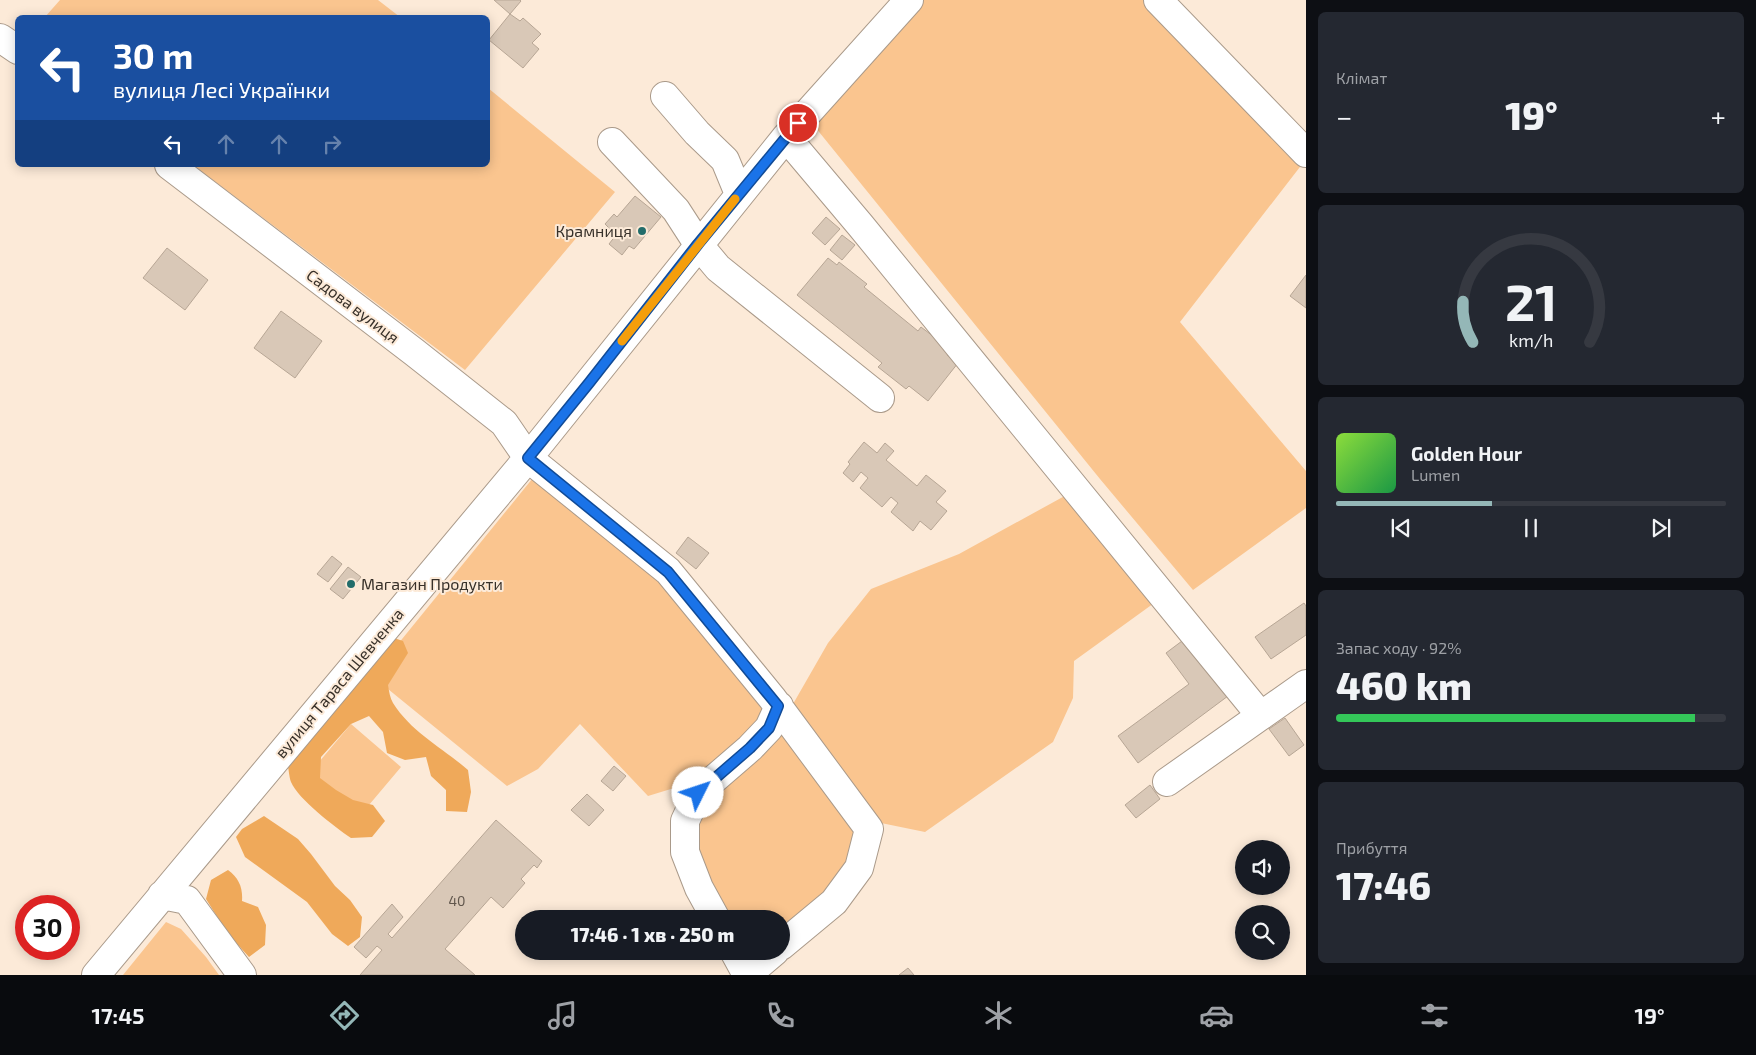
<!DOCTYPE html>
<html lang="uk">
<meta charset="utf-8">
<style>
body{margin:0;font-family:"Exo 2",sans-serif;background:#242831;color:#f1f3f6;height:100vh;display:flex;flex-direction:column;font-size:19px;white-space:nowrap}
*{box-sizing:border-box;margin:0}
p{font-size:16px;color:#9ea1a6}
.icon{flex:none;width:28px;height:28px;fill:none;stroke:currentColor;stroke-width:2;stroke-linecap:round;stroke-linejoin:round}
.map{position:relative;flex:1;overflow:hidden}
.sheet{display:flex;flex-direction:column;gap:12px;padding:12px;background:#0d0f14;width:450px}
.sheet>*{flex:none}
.top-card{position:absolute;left:15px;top:15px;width:475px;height:152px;border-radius:8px;box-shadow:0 2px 12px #0003;background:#1a4fa0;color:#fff;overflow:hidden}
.controls{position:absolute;left:1235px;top:840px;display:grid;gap:10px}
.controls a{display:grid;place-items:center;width:55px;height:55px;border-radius:50%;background:#171b24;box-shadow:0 2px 12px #0003;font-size:25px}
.speed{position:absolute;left:15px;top:895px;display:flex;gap:10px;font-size:25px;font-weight:700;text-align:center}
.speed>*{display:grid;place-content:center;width:65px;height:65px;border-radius:50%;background:#171b24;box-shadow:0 2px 12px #0003;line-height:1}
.speed .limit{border:8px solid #d22;background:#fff;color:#111}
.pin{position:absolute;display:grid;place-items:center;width:42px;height:42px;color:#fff;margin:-21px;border:2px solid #fff;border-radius:50%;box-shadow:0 1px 5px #0007}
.me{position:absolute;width:55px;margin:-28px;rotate:49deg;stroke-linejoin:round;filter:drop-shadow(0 0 4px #0008)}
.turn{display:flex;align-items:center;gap:18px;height:105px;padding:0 15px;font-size:22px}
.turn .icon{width:65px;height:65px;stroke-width:2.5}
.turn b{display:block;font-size:35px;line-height:42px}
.lanes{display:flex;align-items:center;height:48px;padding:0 15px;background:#0003;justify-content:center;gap:25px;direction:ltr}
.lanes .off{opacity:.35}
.big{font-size:38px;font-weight:800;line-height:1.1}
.sheet .widget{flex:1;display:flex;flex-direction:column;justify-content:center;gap:8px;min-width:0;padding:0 18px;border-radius:8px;background:#242831}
.sheet .dial{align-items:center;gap:0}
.dial svg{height:130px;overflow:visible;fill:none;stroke:#363941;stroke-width:7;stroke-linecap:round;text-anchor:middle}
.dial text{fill:#f1f3f6;stroke:none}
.song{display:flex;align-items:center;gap:15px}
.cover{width:60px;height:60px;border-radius:8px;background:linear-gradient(135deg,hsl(90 70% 55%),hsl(140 70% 35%))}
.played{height:5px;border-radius:2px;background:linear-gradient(90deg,#94b7b7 40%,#363941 40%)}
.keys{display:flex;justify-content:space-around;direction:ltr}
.heat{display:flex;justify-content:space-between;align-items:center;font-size:28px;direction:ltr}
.charge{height:8px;border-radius:4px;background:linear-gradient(90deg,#34c759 92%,#363941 0)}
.trip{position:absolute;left:515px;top:910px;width:275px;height:50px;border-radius:25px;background:#171b24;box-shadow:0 2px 12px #0003;font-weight:800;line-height:50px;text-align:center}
.tabs{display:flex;height:80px;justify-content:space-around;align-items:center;background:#090b0e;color:#9ea1a6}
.tabs .icon{width:35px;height:35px}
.tabs .selected{color:#94b7b7}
.tabs b{font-size:22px;color:#f1f3f6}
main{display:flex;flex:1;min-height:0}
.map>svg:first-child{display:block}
</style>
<main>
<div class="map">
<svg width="1306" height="975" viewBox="0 0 1306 975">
<rect width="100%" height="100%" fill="#fcead8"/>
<path fill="#fac58f" d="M60,0H378L400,17H45Z
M914,0H1157L1303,163L1180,322L1306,471V508L1193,590L1100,479L811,122Z
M488,88L615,192L465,370L193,165H488Z
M537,473L660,574L768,707L738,750L697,781L648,796L580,724L538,769L507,786L372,676Z
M1081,487L1168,593L1074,661L1073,698L1053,742L925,832L881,823L793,704L828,643L871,589L959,554Z
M351,724L401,767L358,818L308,775Z
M784,727L868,842L847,871L781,934V919H721L692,841L703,800Z
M166,922L181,929L206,957L219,975H123Z"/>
<path fill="#efa95a" d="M394,638L403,641L408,653L388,685C389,691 390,698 393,703C412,733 443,748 468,770L471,792L467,812L446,811V790L431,776L426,757L405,760L387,753L383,732L369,716L351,724L321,757L320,778L336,790L353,800L373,805L385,821L372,837L351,838C335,827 298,799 291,782C289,777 289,769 287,763Z
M264,816L298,839L311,854L335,886L350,900L362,917L360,937L348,946L332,934L307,902L245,857L236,837L242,829Z
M228,870C239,878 243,888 242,901L258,907L266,925L265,945L249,957L228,934L206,899L211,880Z"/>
<path fill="#d9c8b7" stroke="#b7a695" d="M494,0H520L521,1L510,14Z
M510,14L520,21L523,18L541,34L532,43L539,49L523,68L489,40Z
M635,196L661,217L634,249L629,246L622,255L609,244L616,235L605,224L614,214L617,217Z
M826,217L840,229L825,245L812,233Z
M842,235L855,245L842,260L830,250Z
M167,248L208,280L185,310L143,278Z
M828,258L837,265L839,262L867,284L864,287L918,331L921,327L951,350L947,355L958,363L928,401L909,386L906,389L878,367L882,363L797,295Z
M1306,275V308L1290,296Z
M281,311L322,341L295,378L254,348Z
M864,442L877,453L885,443L894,451L886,460L917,486L926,475L946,491L936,502L947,511L931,530L920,521L913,531L891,512L898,503L891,497L882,507L860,488L868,478L861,472L853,482L843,473L850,464L848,462Z
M688,537L709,553L696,569L676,553Z
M332,556L342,564L328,582L317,574Z
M348,567L361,577L343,599L330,589Z
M1304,603L1306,606V635L1271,659L1255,637Z
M1190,635L1232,693L1138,763L1118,736L1189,684L1166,653Z
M1285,718L1304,745L1289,756L1269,729Z
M614,766L626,776L613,791L601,781Z
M1150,785L1160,799L1136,818L1125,805Z
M587,794L604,810L589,826L571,810Z
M496,820L542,861L537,868L534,865L521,879L525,883L503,908L491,897L445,949L475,975H360L382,950L377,946L366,958L354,947L392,904L403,917L388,934L392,938Z
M908,968L914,975H899Z"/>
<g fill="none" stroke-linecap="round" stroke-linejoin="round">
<defs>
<path id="minor" d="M1158,0L1306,153
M0,38L18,50
M665,96L697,133L725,160L739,194
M786,137L861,226L1261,716
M612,142L676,210L698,244L718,268L880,398
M169,165L414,352L504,423L528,458L668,571L772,698L869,829L859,868L834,902L781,946
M1167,782L1306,684
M162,895L187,900L242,975
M716,919L699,888L685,852V821L698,793L750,748L769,728L779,706
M734,951L747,975
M96,975L528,458L786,137L909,0
M747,975L775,951"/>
</defs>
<use href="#minor" stroke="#aa9a8a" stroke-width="30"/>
<use href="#minor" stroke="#fff" stroke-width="28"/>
</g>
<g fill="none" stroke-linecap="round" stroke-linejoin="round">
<defs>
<path id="route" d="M698,793L750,748L769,728L778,706L668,572L528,458L589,383L698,244L798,123"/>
</defs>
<use href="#route" stroke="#114b97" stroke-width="12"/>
<use href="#route" stroke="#1a73e8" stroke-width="9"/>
<path stroke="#f59e0b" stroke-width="9" d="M622,341L735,199"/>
</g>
<g fill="#226d6b" stroke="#fcead8" stroke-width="2">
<circle cx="642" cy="231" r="5"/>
<circle cx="351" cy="584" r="5"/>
</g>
<g text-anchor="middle" stroke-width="4" stroke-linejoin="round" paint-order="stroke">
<g font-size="14" fill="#60564c">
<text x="457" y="906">40</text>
</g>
<g font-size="16" fill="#373029" stroke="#fcead8" text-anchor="end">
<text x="632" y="237">Крамниця</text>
<text x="361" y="590" text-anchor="start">Магазин Продукти</text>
</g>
<g font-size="16" fill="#373029" stroke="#fcead8">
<text transform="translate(353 306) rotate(37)" y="6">Садова вулиця</text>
<text transform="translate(339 683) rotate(-50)" y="6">вулиця Тараса Шевченка</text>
</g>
</g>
</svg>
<div class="controls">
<a><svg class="icon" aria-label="sound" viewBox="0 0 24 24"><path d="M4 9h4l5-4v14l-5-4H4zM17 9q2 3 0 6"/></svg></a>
<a><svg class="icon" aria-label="search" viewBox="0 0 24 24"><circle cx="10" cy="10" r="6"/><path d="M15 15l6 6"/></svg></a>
</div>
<div class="speed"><div class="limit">30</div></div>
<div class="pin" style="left:798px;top:123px;background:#d93025"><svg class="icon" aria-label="arrive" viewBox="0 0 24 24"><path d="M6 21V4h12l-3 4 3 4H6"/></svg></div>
<svg class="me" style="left:698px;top:793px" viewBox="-20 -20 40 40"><circle r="19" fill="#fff"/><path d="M0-13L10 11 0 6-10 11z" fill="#1a73e8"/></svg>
<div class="trip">17:46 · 1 хв · 250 m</div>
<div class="top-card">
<div class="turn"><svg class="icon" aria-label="left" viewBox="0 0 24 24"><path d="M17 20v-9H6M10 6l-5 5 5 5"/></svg><div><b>30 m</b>вулиця Лесі Українки</div></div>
<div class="lanes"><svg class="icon" aria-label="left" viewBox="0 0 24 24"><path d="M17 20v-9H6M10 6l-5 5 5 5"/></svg><svg class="icon off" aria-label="ahead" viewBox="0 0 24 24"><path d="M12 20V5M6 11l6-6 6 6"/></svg><svg class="icon off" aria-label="ahead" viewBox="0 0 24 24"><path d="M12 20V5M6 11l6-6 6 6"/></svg><svg class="icon off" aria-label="right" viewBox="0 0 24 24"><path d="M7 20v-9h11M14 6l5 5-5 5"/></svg></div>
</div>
</div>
<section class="sheet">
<div class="widget"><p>Клімат</p>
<div class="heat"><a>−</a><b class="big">19°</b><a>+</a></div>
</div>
<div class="widget dial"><svg viewBox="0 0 100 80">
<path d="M14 69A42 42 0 1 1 86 69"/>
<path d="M14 69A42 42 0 0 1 8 44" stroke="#94b7b7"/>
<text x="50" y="56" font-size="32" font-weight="700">21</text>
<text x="50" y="72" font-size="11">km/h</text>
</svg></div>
<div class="widget">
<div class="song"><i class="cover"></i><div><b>Golden Hour</b><p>Lumen</p></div></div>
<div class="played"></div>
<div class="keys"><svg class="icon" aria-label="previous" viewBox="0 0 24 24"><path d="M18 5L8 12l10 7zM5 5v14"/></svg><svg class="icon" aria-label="pause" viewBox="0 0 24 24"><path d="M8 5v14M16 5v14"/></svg><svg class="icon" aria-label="next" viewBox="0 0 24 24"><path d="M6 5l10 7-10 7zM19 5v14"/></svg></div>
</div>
<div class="widget"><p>Запас ходу · 92%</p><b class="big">460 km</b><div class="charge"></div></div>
<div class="widget"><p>Прибуття</p><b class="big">17:46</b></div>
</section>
</main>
<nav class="tabs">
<b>17:45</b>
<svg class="icon selected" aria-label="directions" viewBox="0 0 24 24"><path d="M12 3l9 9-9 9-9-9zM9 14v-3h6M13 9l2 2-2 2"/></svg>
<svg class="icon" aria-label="music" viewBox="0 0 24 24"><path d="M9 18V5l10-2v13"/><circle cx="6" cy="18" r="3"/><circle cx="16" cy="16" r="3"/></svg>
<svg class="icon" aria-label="phone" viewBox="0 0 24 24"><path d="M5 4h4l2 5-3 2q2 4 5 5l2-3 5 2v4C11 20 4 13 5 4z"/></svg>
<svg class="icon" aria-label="climate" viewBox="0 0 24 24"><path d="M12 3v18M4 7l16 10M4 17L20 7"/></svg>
<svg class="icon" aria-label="car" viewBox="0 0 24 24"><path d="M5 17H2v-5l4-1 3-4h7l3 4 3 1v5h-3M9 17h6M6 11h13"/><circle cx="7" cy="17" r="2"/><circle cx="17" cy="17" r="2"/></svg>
<svg class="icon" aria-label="filters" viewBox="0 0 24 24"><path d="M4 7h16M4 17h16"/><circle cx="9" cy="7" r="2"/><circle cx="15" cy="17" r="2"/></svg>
<b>19°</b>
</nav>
